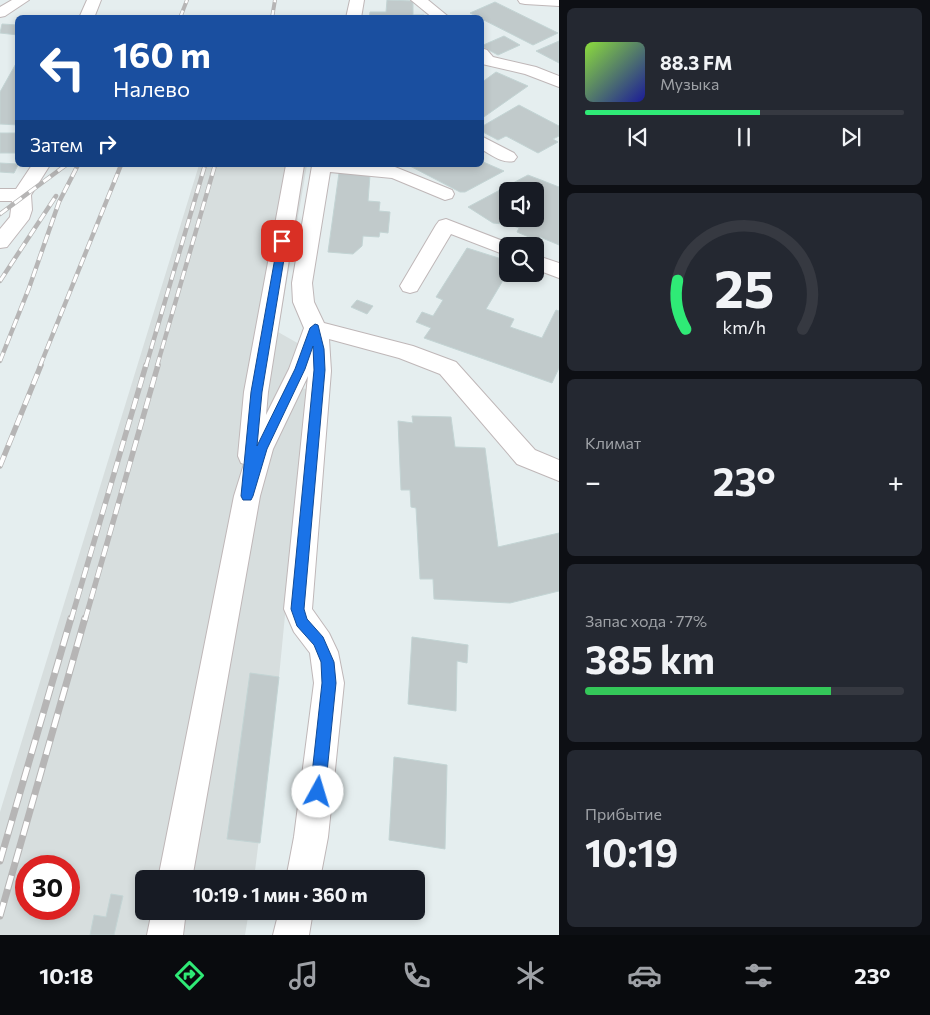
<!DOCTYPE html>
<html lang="ru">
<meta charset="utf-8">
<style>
body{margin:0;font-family:Commissioner,sans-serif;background:#242831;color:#f1f3f6;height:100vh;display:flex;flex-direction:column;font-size:19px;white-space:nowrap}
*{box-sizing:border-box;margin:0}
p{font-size:16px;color:#9ea1a6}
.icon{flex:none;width:28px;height:28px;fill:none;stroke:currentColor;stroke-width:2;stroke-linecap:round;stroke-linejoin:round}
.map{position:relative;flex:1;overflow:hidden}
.side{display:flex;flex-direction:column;gap:8px;padding:8px;background:#0d0f14;width:371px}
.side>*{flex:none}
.hud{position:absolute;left:15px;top:15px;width:469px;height:152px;border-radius:8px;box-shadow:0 2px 8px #0003;background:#1a4fa0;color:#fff;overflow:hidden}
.fabs{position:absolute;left:499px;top:182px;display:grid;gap:10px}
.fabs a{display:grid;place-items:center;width:45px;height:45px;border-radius:8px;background:#171b24;box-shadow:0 2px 8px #0003;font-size:25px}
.speed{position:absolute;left:15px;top:855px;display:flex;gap:10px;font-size:25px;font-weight:700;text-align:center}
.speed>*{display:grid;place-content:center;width:65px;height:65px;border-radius:50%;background:#171b24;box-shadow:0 2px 8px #0003;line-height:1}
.speed .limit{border:8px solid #d22;background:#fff;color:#111}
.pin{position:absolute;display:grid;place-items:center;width:42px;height:42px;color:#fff;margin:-21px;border-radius:10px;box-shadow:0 2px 8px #0006}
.me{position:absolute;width:55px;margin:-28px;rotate:6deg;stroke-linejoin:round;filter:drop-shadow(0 0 4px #0008)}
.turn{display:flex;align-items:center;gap:18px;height:105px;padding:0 15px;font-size:22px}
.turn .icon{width:65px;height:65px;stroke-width:2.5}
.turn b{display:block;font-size:35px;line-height:42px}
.then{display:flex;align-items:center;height:48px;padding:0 15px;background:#0003;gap:10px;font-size:19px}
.big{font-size:38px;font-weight:700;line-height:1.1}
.side .card{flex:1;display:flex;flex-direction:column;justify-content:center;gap:8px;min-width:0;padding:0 18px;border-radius:8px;background:#242831}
.side .dial{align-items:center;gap:0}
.dial svg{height:130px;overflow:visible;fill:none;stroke:#363941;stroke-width:7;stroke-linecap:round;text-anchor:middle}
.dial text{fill:#f1f3f6;stroke:none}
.song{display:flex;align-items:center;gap:15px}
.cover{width:60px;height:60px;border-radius:8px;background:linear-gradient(135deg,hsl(90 70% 55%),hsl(240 70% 35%))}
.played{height:5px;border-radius:2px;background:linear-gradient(90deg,#2fea76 55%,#363941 55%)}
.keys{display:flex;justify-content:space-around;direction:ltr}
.heat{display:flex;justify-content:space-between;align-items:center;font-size:28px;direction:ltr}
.charge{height:8px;border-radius:4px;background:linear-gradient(90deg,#34c759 77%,#363941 0)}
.trip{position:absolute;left:135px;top:870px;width:290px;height:50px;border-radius:8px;background:#171b24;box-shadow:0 2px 8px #0003;font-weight:700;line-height:50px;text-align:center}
.tab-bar{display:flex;height:80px;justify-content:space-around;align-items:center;background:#090b0e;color:#9ea1a6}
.tab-bar .icon{width:35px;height:35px}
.tab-bar .current{color:#2fea76}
.tab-bar b{font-size:22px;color:#f1f3f6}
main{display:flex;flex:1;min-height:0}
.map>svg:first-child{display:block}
</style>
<main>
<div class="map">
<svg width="559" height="935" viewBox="0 0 559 935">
<rect width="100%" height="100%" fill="#e5eeef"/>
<path fill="#d7dede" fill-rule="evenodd" d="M199,165H307L278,332L301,345L292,387L307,389L279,677L254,879H144V911H249L245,935H0V812ZM26,866H69V909H26Z"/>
<path fill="#c1cacb" stroke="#c3d4d4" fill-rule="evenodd" d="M387,0L413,1V15H424V18H369L370,12H386Z
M495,2L558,33L533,45L470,13Z
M2,24L18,25V35L0,33Z
M504,36L520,45L498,55L481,46Z
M559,41V63L536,51Z
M18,60V125L0,124V92Z
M496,72L528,86L481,119V83Z
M519,105L559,126V136L553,139L558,142L538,153L506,136L498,140L481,131V127Z
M0,133H18V153H0Z
M481,161L504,171L465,192H460L408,165H481Z
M0,163L18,164V165L14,173L0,172Z
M339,173L370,175L368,201L380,202L379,211L390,212L388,233L380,232L379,237L363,236L362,246L353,254L328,252Z
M528,175L559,187V245L540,237L536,240L517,232L519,228L511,225L493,223L468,207ZM508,191H535V219H508Z
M467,248L508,261V272L486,309L514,319L510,327L542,338L556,310L559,311V368L552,383L424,338L431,328L416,322L422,312L433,316L443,300L436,297Z
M357,300L373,306L367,314L351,307Z
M412,416L451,417L455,447L485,448L498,547L559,533V591L510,603L434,599L433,579H420L416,508L411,507L410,490H401L398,421L413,423Z
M412,637L468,645L467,663L457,661L456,711L408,704Z
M250,673L279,677L260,843L227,839Z
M394,757L447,765L445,849L389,840Z
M111,894L123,896L114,935H90L94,915L106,917Z"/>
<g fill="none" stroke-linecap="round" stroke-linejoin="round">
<defs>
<path id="minor" d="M12,0H29L5,16L0,17V7Z
M87,0H101L94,18H79Z
M350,0H364L361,18H346Z
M411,0H428L450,18H433Z
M518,0H559V6L525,4L520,3Z
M481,48L487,50L493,57L536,67L559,76V87L525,74L482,64Z
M481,136L514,153L517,157L514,161C502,164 492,155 481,149Z
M32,165H50L31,195L32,210L29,219L7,247L0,248V229L10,217L12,201H0V189H16Z
M286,165H304L268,392L266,415L289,369L304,328L293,302L292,283L312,166L369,165L395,167L452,190L454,194L452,198L445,200L392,178L330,172L312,283L314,302L324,323L413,346L456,362L535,450L559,460V481L517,464L440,374L399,358L329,339L331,371L312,609L329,633L338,652L344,683L328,837L320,879H286L294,837L314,683L310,653L294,632L284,609L308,376L273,449L260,496L192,879H158L234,496L244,464L241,463L238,456L244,392Z
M446,219L516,246H508V256L451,234L417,291L410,293L403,291L400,286L436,225L439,221Z
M535,255L559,263V278L535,269Z
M152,911H186L183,935H147Z
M279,911H313L309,935H273Z"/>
</defs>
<use href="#minor" stroke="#bfb7b8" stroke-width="2"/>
<use href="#minor" fill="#fff" fill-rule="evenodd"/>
<defs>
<path id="rail-far3" d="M180,18L187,0
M272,18L275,0"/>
<path id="rail-far2" d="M0,214L66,165
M0,281L56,196
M0,361L29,288L59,202L78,165
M40,366L121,165
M146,366L205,165
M157,366L215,165"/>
<path id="rail-far1" d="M0,466L41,365
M71,620L146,365
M85,620L158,365"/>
<path id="rail" d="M0,861L71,618
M0,916L85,618"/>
</defs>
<use href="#rail-far3" stroke="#b6b5b5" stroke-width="4"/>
<use href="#rail-far2" stroke="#b6b5b5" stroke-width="4.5"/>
<use href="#rail-far1" stroke="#b6b5b5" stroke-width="5.5"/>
<use href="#rail" stroke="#b6b5b5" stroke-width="7"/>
<use href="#rail-far3" stroke="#fff" stroke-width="2.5" stroke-dasharray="8" stroke-linecap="butt"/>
<use href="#rail-far2" stroke="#fff" stroke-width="3" stroke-dasharray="9" stroke-linecap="butt"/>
<use href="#rail-far1" stroke="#fff" stroke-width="4" stroke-dasharray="11" stroke-linecap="butt"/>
<use href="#rail" stroke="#fff" stroke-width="5" stroke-dasharray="14" stroke-linecap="butt"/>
</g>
<path fill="#1a73e8" stroke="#114b97" d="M282,238L287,241L262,392L257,446L295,369L310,328L315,324L318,325L324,349L325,370L304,609L307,619L323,637L334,662L336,683L325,792L323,797L318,799L312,797L310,792L322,683L321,662L314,645L297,626L291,609L314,370L313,346L305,369L267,449L253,496L251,500H243L241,496L251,392L278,241Z"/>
</svg>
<div class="fabs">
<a><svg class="icon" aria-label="sound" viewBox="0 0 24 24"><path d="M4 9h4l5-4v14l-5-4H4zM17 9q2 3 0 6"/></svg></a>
<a><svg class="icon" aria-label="search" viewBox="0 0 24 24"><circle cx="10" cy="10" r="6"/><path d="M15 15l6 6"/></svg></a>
</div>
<div class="speed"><div class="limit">30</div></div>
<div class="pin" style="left:282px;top:241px;background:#d93025"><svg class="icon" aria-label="arrive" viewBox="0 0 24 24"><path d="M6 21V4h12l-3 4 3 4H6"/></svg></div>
<svg class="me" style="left:318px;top:792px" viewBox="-20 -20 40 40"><circle r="19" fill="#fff"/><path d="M0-13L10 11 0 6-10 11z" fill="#1a73e8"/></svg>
<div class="trip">10:19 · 1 мин · 360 m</div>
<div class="hud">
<div class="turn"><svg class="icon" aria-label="left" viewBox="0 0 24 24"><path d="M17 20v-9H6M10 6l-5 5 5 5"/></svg><div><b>160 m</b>Налево</div></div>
<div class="then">Затем<svg class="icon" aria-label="right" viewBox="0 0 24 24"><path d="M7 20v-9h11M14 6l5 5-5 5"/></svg></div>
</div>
</div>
<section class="side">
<div class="card">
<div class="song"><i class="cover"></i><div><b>88.3 FM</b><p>Музыка</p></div></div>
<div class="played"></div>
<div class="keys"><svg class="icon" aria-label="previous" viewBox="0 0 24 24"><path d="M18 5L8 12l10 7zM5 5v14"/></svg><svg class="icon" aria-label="pause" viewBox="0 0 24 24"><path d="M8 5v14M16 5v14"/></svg><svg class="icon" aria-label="next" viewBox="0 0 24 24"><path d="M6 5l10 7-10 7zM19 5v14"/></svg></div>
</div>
<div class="card dial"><svg viewBox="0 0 100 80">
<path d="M14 69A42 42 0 1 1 86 69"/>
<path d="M14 69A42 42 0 0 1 9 39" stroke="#2fea76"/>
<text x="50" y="56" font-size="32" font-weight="700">25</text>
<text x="50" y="72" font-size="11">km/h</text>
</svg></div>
<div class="card"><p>Климат</p>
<div class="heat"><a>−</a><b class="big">23°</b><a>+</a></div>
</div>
<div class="card"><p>Запас хода · 77%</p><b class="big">385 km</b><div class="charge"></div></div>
<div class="card"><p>Прибытие</p><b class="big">10:19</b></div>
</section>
</main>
<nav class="tab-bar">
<b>10:18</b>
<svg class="icon current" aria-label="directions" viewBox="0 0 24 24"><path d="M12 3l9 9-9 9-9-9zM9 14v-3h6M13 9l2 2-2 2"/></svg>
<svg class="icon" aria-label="music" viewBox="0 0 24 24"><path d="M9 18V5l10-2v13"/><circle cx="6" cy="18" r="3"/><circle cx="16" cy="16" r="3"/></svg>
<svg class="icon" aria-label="phone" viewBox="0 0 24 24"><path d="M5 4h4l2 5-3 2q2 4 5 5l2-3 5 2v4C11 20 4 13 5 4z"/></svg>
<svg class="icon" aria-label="climate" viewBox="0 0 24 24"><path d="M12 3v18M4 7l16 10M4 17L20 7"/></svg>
<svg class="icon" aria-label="car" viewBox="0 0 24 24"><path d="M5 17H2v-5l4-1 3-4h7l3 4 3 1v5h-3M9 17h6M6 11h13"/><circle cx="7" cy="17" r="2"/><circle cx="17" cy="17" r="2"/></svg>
<svg class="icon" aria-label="filters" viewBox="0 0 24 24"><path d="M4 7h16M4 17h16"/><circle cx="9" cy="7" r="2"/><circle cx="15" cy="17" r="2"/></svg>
<b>23°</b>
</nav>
